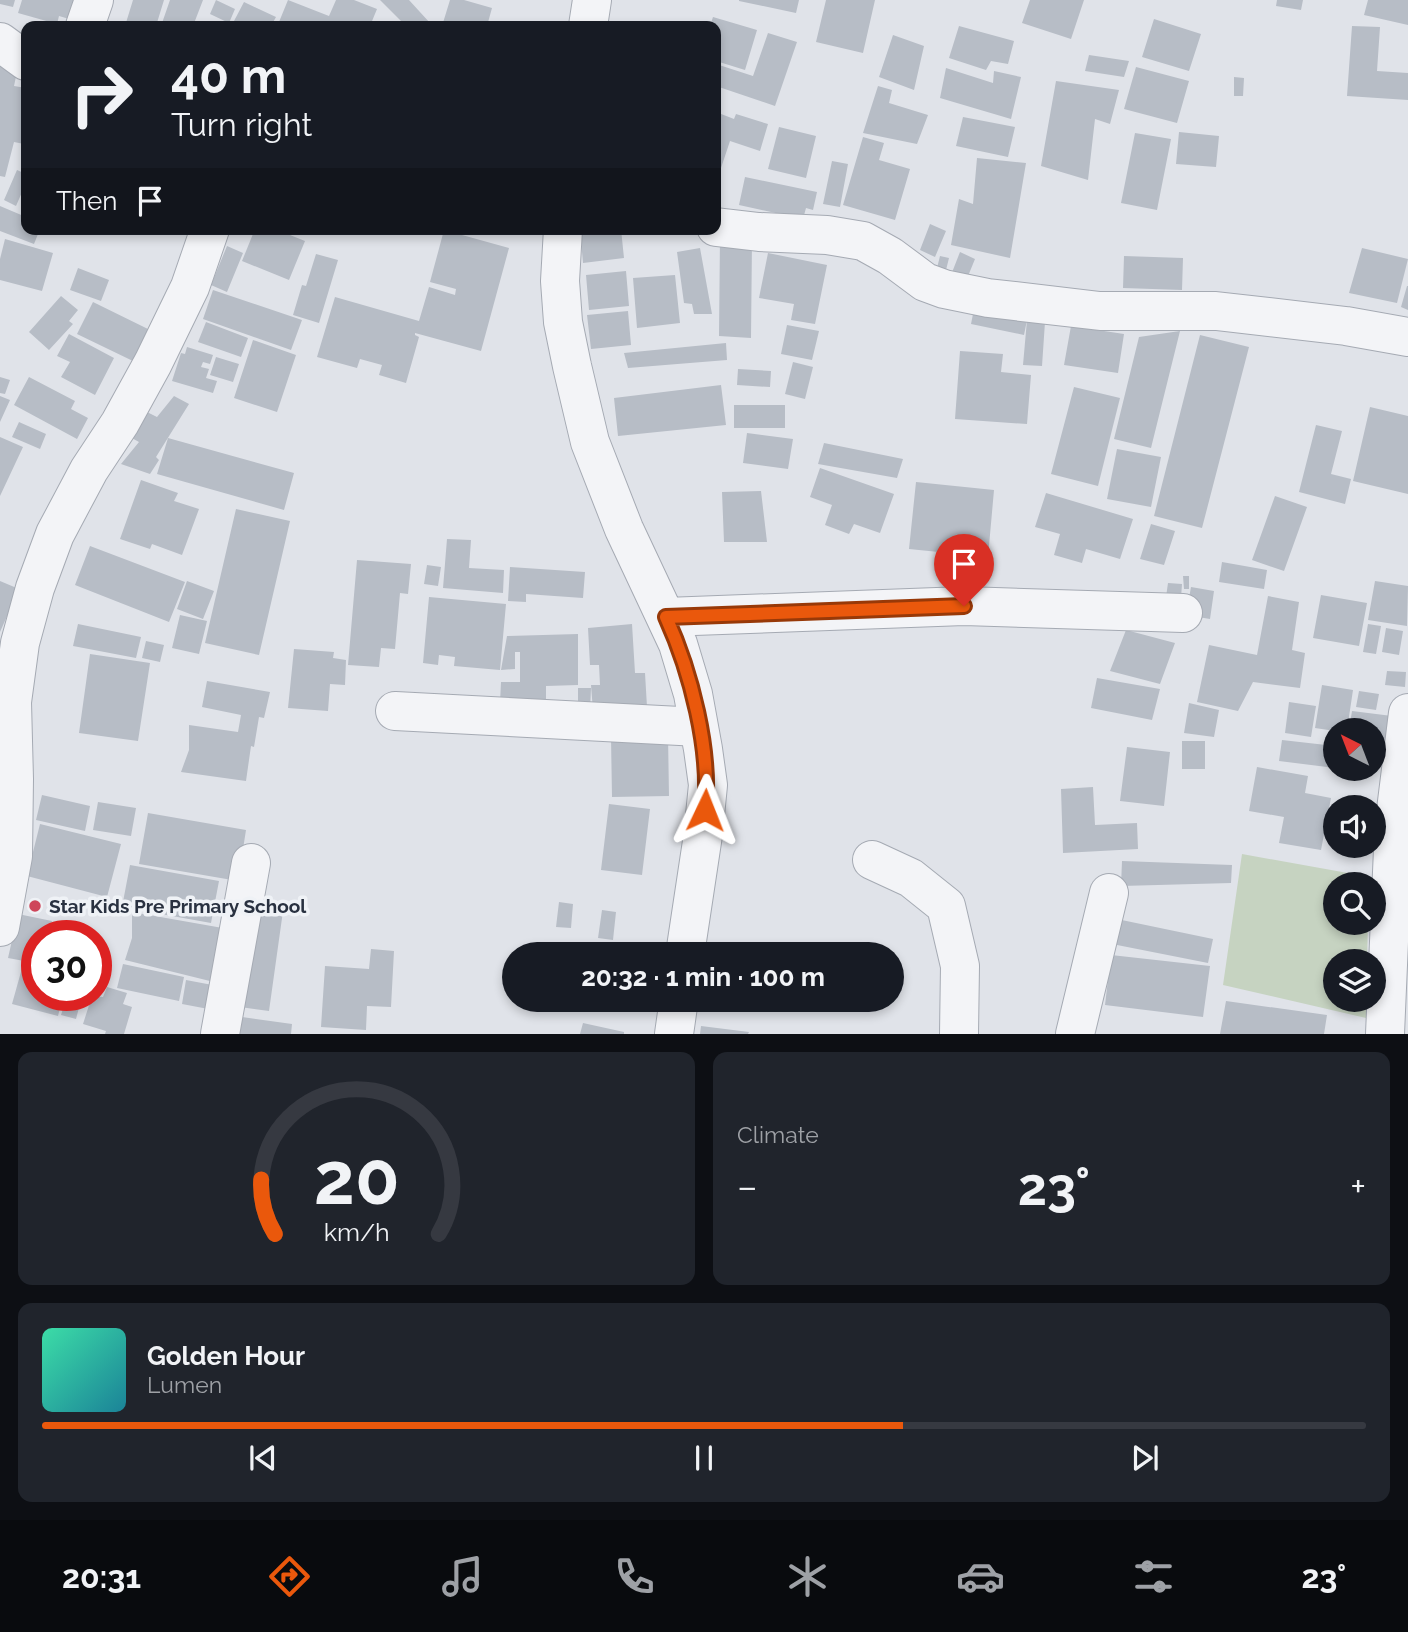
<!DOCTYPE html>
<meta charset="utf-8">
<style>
body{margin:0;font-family:Raleway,sans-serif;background:#20242c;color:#f1f3f6;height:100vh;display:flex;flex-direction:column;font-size:26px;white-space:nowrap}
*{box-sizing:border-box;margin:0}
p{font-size:23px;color:#9ea1a6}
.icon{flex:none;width:38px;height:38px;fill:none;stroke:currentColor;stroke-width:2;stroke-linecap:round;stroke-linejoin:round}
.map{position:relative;height:1034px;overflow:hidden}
.details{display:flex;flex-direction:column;gap:18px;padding:18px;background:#0d0f14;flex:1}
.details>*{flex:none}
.guide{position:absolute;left:21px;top:21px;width:700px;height:214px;border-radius:14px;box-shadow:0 4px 10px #0003;background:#171b24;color:#f1f3f6;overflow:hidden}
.needle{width:46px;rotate:318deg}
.buttons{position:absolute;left:1323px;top:718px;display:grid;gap:14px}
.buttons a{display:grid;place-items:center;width:63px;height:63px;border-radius:50%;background:#171b24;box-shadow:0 4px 10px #0003;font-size:35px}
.speed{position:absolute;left:21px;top:920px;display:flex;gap:14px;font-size:35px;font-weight:700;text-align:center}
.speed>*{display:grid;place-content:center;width:91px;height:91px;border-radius:50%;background:#171b24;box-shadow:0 4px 10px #0003;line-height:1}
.speed .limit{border:10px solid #d22;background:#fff;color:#111}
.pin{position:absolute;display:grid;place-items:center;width:60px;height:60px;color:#fff;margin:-72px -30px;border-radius:50% 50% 50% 0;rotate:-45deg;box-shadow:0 0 7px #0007}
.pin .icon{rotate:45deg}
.me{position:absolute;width:77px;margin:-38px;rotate:2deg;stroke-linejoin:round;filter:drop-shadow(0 0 5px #0008)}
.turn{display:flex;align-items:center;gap:24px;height:147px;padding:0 35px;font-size:32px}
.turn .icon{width:91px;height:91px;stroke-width:2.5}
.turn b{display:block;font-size:49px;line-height:60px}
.then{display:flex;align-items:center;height:66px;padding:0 35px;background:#0003;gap:14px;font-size:26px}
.big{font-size:52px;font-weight:700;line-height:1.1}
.details .tile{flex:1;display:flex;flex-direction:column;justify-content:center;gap:10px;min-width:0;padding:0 24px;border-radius:14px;background:#20242c}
.details .dial{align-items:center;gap:0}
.dial svg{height:182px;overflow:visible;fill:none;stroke:#363941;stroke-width:7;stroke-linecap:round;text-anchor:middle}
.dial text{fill:#f1f3f6;stroke:none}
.song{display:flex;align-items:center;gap:21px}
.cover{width:84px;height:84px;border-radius:10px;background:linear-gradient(135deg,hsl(160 70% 55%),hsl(190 70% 35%))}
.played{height:7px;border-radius:4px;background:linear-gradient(90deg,#ea580c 65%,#363941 65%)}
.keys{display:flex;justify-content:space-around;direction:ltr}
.heat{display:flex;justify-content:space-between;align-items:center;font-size:38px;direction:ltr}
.details .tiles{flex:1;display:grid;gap:18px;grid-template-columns:1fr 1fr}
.tile:last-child{grid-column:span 2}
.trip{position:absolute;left:502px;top:942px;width:402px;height:70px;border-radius:35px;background:#171b24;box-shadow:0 4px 10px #0003;font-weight:700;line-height:70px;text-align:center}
.dock{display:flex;height:112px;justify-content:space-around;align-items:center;background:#090b0e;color:#9ea1a6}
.dock .icon{width:49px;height:49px}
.dock .active{color:#ea580c}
.dock b{font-size:32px;color:#f1f3f6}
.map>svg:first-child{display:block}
</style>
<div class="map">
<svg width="1408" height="1034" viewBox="0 0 1408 1034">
<rect width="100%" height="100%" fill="#e0e3e9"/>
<path fill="#c6d3c1" d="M1242,854L1370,877L1369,884H1335V922H1368L1367,961H1335V999H1366V1018L1223,985Z"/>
<path fill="#b7bdc6" d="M0,0H15L13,7L0,4Z
M22,0H82L76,21L59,16L57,24L18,13Z
M133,0H164L156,26H125Z
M170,0H203L193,26H161Z
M216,0L235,9L229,23L210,14Z
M288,0L329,16L336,0H354L377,9L370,26H289L279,22Z
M380,0H409L430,23L424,26H406Z
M450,0H464L492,8L487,26H442Z
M739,0H799L796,13L739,1Z
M826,0H875L863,53L816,42Z
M1030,0H1084L1071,39L1022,23Z
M1277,0H1303L1301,10L1276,6Z
M1368,0H1408V25L1364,15Z
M244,2L276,17L271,26H245L234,21Z
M713,17L757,30L745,70L716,61V26H710Z
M1154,19L1201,34L1189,71L1142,57Z
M959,26L1014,41L1008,64L991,61L986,70L949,58Z
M1352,26L1380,27L1377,71L1408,73V100L1347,96Z
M768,33L797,42L775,106L716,86V64L753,76Z
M893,35L924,46L914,90L879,77Z
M1089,55L1129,61L1124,77L1085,71Z
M0,63L18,67L14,86L26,88V135L24,144L14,142L5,177L0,176Z
M1136,67L1189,81L1177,123L1124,109Z
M946,68L993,83L994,71L1021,77L1011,119L940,98Z
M1234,77L1244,78L1243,96H1234Z
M1056,81L1119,90L1110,124L1095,119L1088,180L1041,166Z
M878,86L892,90L889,103L928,115L917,144L863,133Z
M716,112L734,119L736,114L768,124L760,151L730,141L716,183Z
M963,117L1015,127L1008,157L956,146Z
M779,127L816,136L806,178L768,169Z
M1179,132L1219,136L1216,167L1176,164Z
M1135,133L1171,139L1157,210L1121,203Z
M863,137L884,143L879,160L910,169L895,220L843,205Z
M977,158L1026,163L1010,258L951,245L959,199L973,204Z
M832,161L848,164L840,207L823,204Z
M17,170L26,174V183L16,206L4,200Z
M745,177L817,192L813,210L806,208L803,219L739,205Z
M0,206L26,217V229H40L34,244L0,231Z
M930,224L946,231L935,257L920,250Z
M255,229H275L305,241L289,280L242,261Z
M580,229H621L624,258L583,263Z
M444,230L509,248L481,351L415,333V335L419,337L406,383L379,375L382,365L360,359L357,368L317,357L335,297L419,321L429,287L455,295L456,289L430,282Z
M720,237L752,240L751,338L719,336Z
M5,239L53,253L42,291L0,280V259Z
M227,246L243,253L227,292L211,285Z
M700,248L712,314H694L692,304L684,303L677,252Z
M1362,248L1408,259L1397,303L1349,293Z
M960,252L975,259L966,281L951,275Z
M768,253L827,265L815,324L791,320L794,304L759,298Z
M316,254L338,260L319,323L293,315L302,285L306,286Z
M940,256L949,258L946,270L937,268Z
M1124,256L1183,258L1182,290L1123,288Z
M78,268L109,280L101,301L70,290Z
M626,271L629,306L589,310L586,275Z
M675,275L680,323L637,328L633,278Z
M1407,286H1408V310L1401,307Z
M213,290L302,320L291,350L203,319Z
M61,296L78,310L69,321L73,324L49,350L29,332Z
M93,302L150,330L135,362L77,334Z
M974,309L1027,320L1024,335L971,324Z
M628,311L631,345L591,349L587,315Z
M1027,320L1045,322L1042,366L1023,365Z
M206,322L248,338L241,357L198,342Z
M787,325L819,331L812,360L781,354Z
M1071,326L1124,334L1118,373L1064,365Z
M1180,331L1151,448L1114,439L1139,337Z
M69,334L114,358L95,395L61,377L70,362L57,356Z
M1200,335L1249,347L1202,528L1154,516Z
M253,340L296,355L277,412L234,398Z
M726,343L727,360L628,368L624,353Z
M187,347L213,355L210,364L203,362L201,367L209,369L206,378L217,381L213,393L172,381L181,353L185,354Z
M960,351L1003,354L1001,372L1031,375L1027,424L955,419Z
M216,357L239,364L233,382L210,375Z
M793,362L813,367L805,399L785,394Z
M738,369L771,371L770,387L737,385Z
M0,377L10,380L5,394L0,393Z
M29,377L75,401L71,409L88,418L77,439L14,405Z
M721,385L726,425L618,436L614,398Z
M1074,387L1120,398L1098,486L1051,474Z
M0,396L10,400L0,422Z
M174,396L189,404L156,457L159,460L150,474L121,464L139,442L130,437L147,412L157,417Z
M734,405H785V428H734Z
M1370,407L1408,416V494L1353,481Z
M19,422L46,434L40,449L12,437Z
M1316,425L1342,431L1331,474L1351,479L1345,504L1299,492Z
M747,433L793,439L788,469L743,463Z
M0,437L23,447L0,496Z
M168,438L294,473L284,510L157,474Z
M824,443L903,459L897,478L818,464Z
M1117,449L1161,457L1151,507L1107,499Z
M820,468L894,494L880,533L854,524L849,534L825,525L832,505L810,497Z
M141,480L178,493L174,501L199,509L182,555L152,544L150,549L120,539Z
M916,482L994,490L988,557L909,549Z
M761,491L767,542H724L722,492Z
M1046,493L1133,519L1120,559L1086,549L1082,563L1054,555L1060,534L1035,527Z
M1275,496L1307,507L1284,571L1252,560Z
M236,509L290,521L259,655L205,643Z
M1151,524L1175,531L1164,565L1140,559Z
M447,539L471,540L469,568L504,570L503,593L443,588Z
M90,546L185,582L169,622L75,585Z
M357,560L411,564L408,594L400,593L395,649L381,648L379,667L348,665Z
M1222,562L1267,570L1264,589L1219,582Z
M427,565L441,567L438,586L424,584Z
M510,567L585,572L583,598L526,594V602L508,601Z
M1183,576H1189V589H1184Z
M0,581L19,589L0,632Z
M187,581L214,591L203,619L177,609Z
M1375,581L1408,586L1407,626L1368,620Z
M1168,583L1182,584L1181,598L1166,597Z
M1191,587L1214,591L1210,619L1186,615Z
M1321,595L1367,603L1359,646L1313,638Z
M1268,596L1299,602L1292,650L1305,653L1300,688L1253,682L1238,711L1197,702L1209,645L1257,655Z
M429,597L506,604L500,670L454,666L455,657L439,655L438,665L423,663Z
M180,615L207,621L199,654L172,648Z
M78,624L141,637L136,658L73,646Z
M632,624L635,673H645L647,707L593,711L591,685H600L599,665H590L588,628Z
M1368,624L1381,626L1376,654L1363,652Z
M1386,628L1403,631L1399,655L1382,652Z
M1126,630L1175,643L1160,684L1110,671Z
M578,634V685L546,686V703H500L501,682H520V652H515V669L501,670L507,636Z
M146,641L164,645L160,662L142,658Z
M294,649L334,652L333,658L346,660L345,685L330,684L328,711L288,708Z
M90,654L150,663L138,741L79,733Z
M1387,671L1406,672L1405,687L1385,685Z
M1097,678L1160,689L1152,720L1091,708Z
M207,681L270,692L264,718L259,717L254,747L251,746L246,781L181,772L189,750V725L238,732L241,715L202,707Z
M1322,685L1353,690L1347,730H1335V731L1315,728Z
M578,688H591L590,711H578Z
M1359,691L1379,694L1376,710L1356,707Z
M1289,702L1316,706L1311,737L1285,733Z
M1189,703L1219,710L1214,737L1184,733Z
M1352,711L1392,716L1388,740L1374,739V730H1349Z
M668,735L669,796L612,797L611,737Z
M1282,740L1335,746V768L1279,761Z
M1182,741H1205V769H1182Z
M1127,747L1170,752L1164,806L1120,801Z
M1257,767L1308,776L1305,793L1331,798L1321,850L1279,843L1284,817L1249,811Z
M1093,787L1095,825L1137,823L1138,849L1063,853L1061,789Z
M42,795L90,806L85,831L36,820Z
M98,802L136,808L131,836L93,830Z
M609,804L650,809L642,875L601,870Z
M148,813L246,830L238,881L139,864Z
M40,824L121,844L107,897L27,876Z
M1122,861L1232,865L1231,883L1121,886Z
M130,865L219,881L211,923L122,907Z
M559,902L573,904L571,928L556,927Z
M254,907L283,911L269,1011L240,1007Z
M602,910L616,912L613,940L598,938Z
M132,912L234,930L222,984L125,960L132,938Z
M18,914L52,921L48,936H37V996H63L58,1016L12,1004L24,961L8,958Z
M1112,918L1213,939L1208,963L1107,943Z
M371,949L394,951L391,1007L367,1006L366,1030L321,1027L325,966L369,969Z
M1111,955L1210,966L1203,1017L1105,1005Z
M123,964L184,977L179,1001L117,988Z
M186,980L223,987L219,1011L182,1004Z
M107,987L127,993L123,1004L132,1007L124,1034H105L106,1031L83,1024L92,996L103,997Z
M67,996L81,1000L76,1019L61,1015Z
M1226,1001L1327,1015L1324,1034H1220Z
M228,1015L292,1024L291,1034H226Z
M583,1023L624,1032V1034H580Z
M701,1026L749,1032L748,1034H700Z"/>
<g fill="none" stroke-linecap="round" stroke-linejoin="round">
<defs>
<path id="minor" d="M85,26L94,0
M588,26L592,0
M0,42L26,61
M716,227L759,232L827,235L863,241L890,256L925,282L944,289L988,298L1100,311H1216L1346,326L1408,337
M563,229L560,281L563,322L572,366L590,442L624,529L678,644L693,694L703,749L708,785L703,835L685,954
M666,617L964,606L1183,613
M395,711L699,727
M872,860L911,878L946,906L960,966L959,1034
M0,927L13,856L14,779L12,702L20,643L35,588L55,534L89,470L120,423L153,363L190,287L210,229
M220,1034L251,863
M674,1034L679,999
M1075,1034L1109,893
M1385,1034L1394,826L1408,713"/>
</defs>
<use href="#minor" stroke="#a5aab3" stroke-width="40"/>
<use href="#minor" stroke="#f3f4f7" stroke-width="38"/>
</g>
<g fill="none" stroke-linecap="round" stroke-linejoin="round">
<defs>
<path id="route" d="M705,810C711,750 691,672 666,617L964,606"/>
</defs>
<use href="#route" stroke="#983908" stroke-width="18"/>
<use href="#route" stroke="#ea580c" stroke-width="12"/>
</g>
<circle fill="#ce455a" stroke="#eff2f6" stroke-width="2.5" cx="35" cy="906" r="7"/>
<g text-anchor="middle" stroke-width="7" stroke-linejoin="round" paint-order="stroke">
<g font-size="19" font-weight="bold" fill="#293140" stroke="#eff2f6" text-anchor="start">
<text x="49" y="913">Star Kids Pre Primary School</text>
</g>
</g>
</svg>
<div class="buttons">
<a><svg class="needle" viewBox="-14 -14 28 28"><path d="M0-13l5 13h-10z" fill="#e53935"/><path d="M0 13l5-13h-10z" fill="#9ea1a6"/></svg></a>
<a><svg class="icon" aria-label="sound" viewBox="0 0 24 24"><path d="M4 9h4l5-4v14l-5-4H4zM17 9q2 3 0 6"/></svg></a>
<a><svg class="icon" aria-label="search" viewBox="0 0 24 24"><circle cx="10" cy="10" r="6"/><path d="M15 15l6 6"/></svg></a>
<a><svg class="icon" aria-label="layers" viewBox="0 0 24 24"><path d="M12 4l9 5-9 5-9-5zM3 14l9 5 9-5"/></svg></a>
</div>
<div class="speed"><div class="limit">30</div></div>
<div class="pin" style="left:964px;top:606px;background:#d93025"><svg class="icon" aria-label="arrive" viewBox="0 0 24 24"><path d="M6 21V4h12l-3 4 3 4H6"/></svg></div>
<svg class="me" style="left:705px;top:810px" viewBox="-20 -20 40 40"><path d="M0-17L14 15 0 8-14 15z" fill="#ea580c" stroke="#fff" stroke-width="4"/></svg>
<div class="trip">20:32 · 1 min · 100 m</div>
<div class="guide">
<div class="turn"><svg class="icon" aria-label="right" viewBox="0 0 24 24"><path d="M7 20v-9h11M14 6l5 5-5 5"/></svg><div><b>40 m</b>Turn right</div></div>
<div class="then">Then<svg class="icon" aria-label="arrive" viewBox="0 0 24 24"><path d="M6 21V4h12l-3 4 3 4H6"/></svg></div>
</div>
</div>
<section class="details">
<div class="tiles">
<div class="tile dial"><svg viewBox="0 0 100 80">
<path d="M14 69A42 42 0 1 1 86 69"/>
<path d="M14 69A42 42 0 0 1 8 45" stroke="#ea580c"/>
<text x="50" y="56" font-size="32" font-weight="700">20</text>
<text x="50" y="72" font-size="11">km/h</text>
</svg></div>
<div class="tile"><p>Climate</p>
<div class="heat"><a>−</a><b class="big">23°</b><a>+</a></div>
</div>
<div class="tile">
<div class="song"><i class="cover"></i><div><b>Golden Hour</b><p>Lumen</p></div></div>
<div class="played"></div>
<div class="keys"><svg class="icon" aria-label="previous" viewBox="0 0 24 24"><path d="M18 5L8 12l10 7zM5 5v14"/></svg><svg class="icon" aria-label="pause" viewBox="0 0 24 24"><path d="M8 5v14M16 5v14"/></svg><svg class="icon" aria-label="next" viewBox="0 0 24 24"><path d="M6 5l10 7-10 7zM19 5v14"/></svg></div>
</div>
</div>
</section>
<nav class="dock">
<b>20:31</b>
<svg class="icon active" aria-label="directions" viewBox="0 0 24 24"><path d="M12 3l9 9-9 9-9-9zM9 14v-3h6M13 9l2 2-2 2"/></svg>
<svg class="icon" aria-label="music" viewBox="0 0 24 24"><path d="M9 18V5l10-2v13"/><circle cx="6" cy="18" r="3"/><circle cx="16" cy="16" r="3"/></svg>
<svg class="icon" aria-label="phone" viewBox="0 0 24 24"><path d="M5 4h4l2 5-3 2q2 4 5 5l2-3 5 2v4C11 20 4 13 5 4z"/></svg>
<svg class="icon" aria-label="climate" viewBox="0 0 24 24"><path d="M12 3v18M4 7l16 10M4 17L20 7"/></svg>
<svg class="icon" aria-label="car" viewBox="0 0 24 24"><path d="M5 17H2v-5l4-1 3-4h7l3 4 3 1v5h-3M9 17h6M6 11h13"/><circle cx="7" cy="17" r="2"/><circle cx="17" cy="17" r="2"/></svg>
<svg class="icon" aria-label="filters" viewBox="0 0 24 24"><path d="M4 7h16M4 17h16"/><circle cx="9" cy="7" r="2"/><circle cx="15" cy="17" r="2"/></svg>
<b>23°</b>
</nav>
